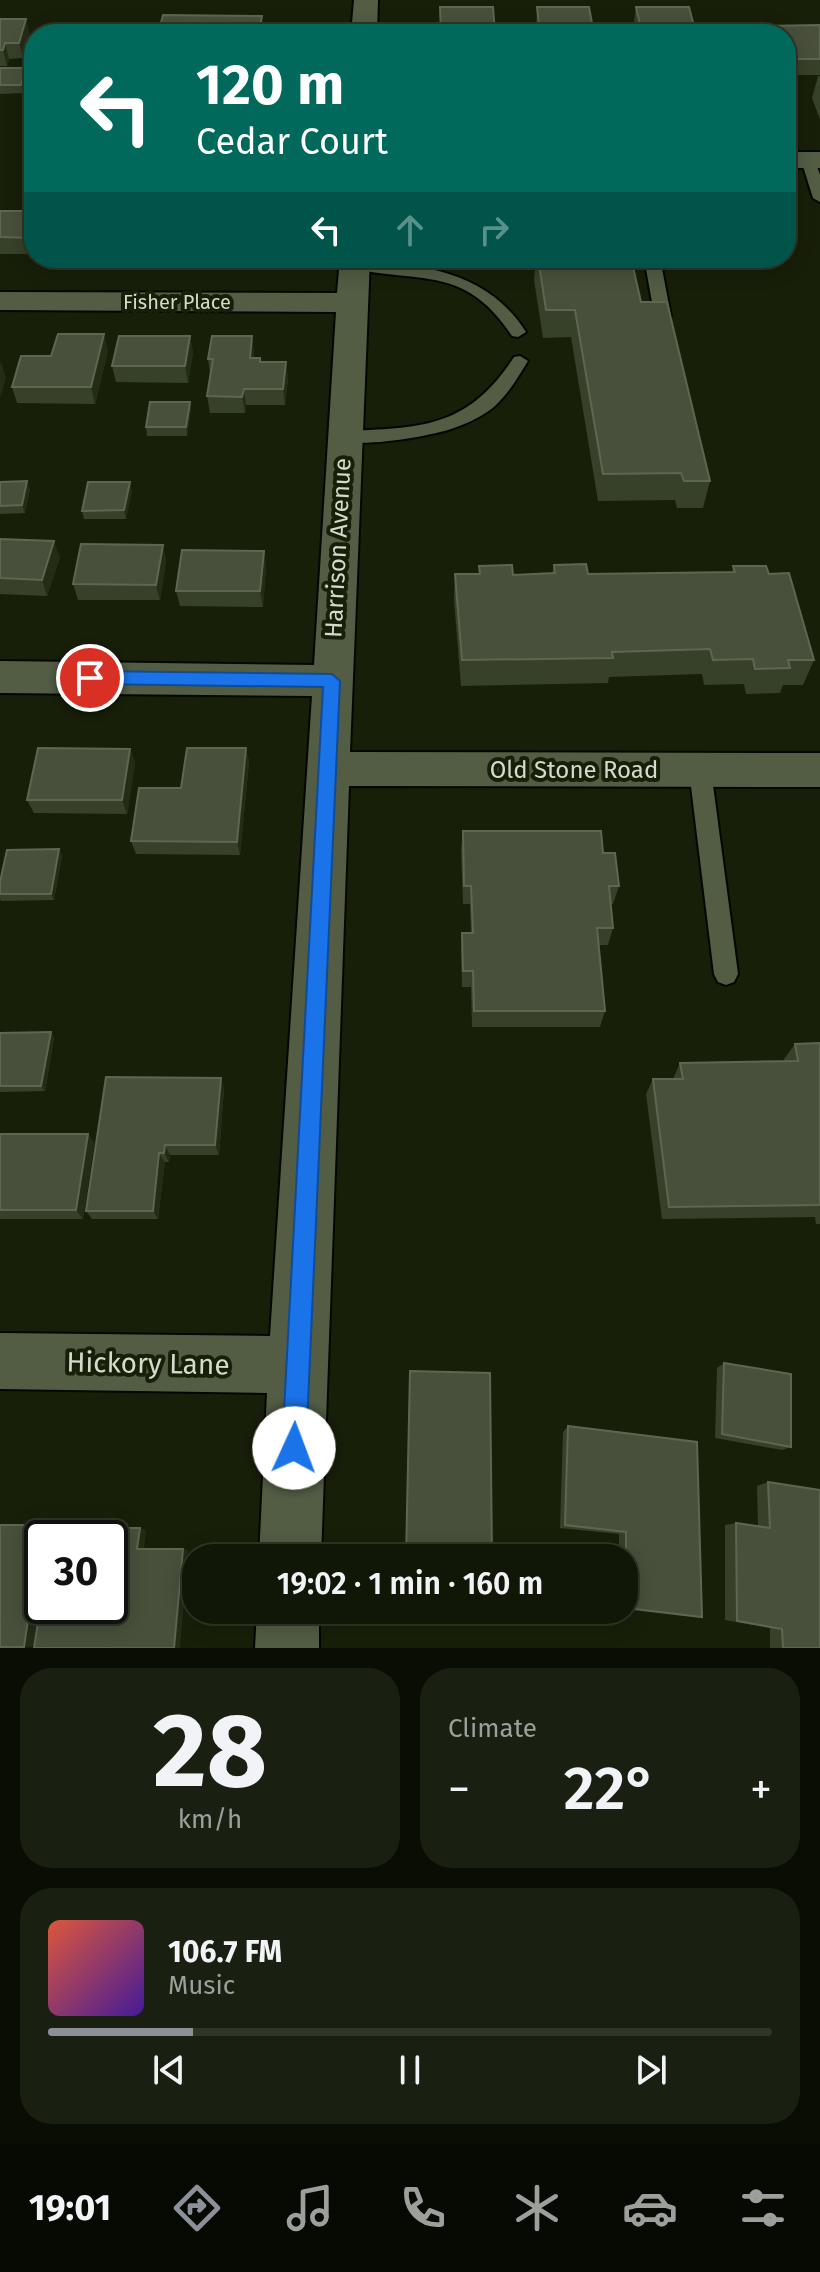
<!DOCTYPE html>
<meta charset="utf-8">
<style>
body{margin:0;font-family:"Fira Sans",sans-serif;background:#1a2011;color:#f1f3f6;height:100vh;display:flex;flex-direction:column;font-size:30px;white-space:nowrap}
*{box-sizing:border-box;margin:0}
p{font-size:26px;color:#9c9f9b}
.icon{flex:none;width:44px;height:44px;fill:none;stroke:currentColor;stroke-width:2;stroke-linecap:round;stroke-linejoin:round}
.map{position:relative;height:1648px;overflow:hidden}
.panel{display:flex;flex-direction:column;gap:20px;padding:20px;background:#090d04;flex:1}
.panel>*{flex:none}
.top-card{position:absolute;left:24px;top:24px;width:772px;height:244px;border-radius:32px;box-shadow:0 4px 20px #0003,0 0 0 2px #303628;background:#00695c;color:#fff;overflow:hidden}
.speed{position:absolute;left:24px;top:1520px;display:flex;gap:16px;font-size:40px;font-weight:700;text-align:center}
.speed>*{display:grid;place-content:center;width:104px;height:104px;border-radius:50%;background:#111707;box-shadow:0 4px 20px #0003,0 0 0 2px #303628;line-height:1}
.speed .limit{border:4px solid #111;border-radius:12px;background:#fff;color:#111}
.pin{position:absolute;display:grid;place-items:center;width:68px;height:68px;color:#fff;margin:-34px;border:4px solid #fff;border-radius:50%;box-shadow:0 2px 8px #0007}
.me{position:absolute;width:88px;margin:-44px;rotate:2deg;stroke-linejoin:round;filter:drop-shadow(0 0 6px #0008)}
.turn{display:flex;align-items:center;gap:28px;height:168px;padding:0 40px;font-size:36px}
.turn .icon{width:104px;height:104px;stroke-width:2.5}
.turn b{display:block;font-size:56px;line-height:68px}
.lanes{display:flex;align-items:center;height:76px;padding:0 40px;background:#0003;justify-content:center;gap:40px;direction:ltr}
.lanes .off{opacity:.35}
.big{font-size:60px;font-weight:600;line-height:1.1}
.panel .tile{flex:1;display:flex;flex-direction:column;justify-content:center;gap:12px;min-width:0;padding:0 28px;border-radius:32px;background:#1a2011}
.panel .dial{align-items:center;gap:0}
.dial b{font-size:104px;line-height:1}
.song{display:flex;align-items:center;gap:24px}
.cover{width:96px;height:96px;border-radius:12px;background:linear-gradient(135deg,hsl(10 70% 55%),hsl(260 70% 35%))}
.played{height:8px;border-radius:4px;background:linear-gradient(90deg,#8c9099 20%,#303628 20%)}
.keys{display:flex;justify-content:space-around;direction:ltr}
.heat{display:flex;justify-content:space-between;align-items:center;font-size:44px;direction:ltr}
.panel .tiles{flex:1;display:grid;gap:20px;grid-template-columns:1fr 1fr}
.tile:last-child{grid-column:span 2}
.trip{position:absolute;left:182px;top:1544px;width:456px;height:80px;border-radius:32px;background:#111707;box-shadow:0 4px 20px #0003,0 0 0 2px #303628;font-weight:600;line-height:80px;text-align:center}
.tab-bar{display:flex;height:128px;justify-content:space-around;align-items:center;background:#070903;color:#9c9f9b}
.tab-bar .icon{width:56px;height:56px}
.tab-bar .selected{color:#8c9099}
.tab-bar b{font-size:36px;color:#f1f3f6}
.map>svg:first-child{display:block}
</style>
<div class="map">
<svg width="820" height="1648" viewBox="0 0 820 1648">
<rect width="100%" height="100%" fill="#171f09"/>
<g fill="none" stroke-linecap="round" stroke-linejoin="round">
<defs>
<path id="service" d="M808,156L815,160L820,175V202L813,198L801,160Z
M644,258H660L671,316L669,319L649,324L641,319L654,313Z
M355,260C423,265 486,270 526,332L518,337L512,336C465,264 420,284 350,268L347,265Z
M520,356L528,361C518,377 509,393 495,406C482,417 466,424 451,429C431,436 348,451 335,437L344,431C422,428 468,428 514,357Z
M700,761L708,764L711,770L738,974L734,982L726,985L718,982L714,974L689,770L692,764Z"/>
<path id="minor" d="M354,0H378L377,34H351Z
M786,152H820V168H786Z
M340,258H370L350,752L820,753V787L349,786L321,1558H259L267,1393L0,1389V1333L270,1336L312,696L0,693V661L314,665L336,312L0,310V292L337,293Z
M257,1610H319V1648H255Z"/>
</defs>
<use href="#service" stroke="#040800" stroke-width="4"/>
<use href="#minor" stroke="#040800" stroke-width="4"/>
<use href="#service" fill="#525d44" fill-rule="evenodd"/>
<use href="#minor" fill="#525d44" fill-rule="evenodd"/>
</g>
<path fill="#374029" d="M537,7L594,34H536Z
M636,7L696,34H634L633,29Z
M0,19L30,35L23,58L9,59L7,66H0Z
M820,25V75H786V34H757L758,26Z
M0,68L28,77L23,93L0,94Z
M818,76H820V120L812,98Z
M0,211H34V254H0Z
M536,258H631L641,302L710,481L703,508H677L675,500L598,501L571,337L543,338L534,280Z
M190,336L193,353L188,383L116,382L112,366Z
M108,351L95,404L17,403L12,387L51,356Z
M254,352V358L288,378L285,405H246L245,413H210L207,396L210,373L208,359Z
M190,402L191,410L187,436H147L146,427Z
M0,482L30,489L25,513L0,514Z
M132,490L126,519H84L82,511Z
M0,539L60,557L47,596L0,594Z
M163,545L166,561L160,600H78L73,584Z
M264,551L266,567L263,607L180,606L176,591Z
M554,565L588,574L732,572L733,566L769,574L814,660L803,685H783L780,693L746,694L744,684L704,685L702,674L609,677L608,683L461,686L454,600L455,574H479V566L513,575L552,573Z
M246,748L249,762L240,855L136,854L131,841L181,788Z
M130,749L135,763L127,814L34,813L27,800Z
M463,831L603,853L619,886L613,904H610L613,928L608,945H599L605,1011L600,1027H472L471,987H462L461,950L462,933H471L470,904H463L461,850Z
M59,849L62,856L54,900L1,901L0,899V882Z
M51,1032L54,1038L45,1091L0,1092V1033Z
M820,1043V1224H816L815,1217L662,1219L646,1094L653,1079H673L680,1063L785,1062L784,1059L795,1044Z
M224,1088L219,1155H170L169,1162H165L158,1219H92L86,1211Z
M0,1134H88L94,1143L83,1219H0Z
M724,1363L791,1447L782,1450L715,1438L717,1368Z
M568,1426L702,1617L624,1608V1558H619V1534L560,1528L563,1432Z
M768,1482L820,1648H770V1628L725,1620V1525L736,1523L758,1526L757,1486Z"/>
<path fill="#232c15" d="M262,16L264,34H259V32Z
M26,19L30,35L23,58L19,43Z
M5,43L9,59L7,66L3,50Z
M26,68L28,77L23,93L21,85Z
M104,334L108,351L95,404L91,387Z
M190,336L193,353L188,383L185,366Z
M252,336L254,352L252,375L250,358Z
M1,361L6,378L0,399V365Z
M286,362L288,378L285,405L283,389Z
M244,389L246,405L245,413L242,397Z
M190,402L191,410L187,436L186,427Z
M27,481L30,489L25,513L22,505Z
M130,482L132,490L126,519L124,510Z
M54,541L60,557L47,596L42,580Z
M163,545L166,561L160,600L156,585Z
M264,551L266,567L263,607L260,591Z
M246,748L249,762L240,855L237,842Z
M130,749L135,763L127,814L122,800Z
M59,849L62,856L54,900L51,894Z
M51,1032L54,1038L45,1091L41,1086Z
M221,1078L224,1088L219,1155L215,1145Z
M88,1134L94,1143L83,1219L76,1210Z
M165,1145L170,1155L169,1162L164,1153Z
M159,1153L165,1162L158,1219L153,1211Z
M42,1525L50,1527L49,1538H42V1586L34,1646L24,1647Z
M140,1528L146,1530L144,1550L137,1549Z
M183,1549L188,1550L180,1648H174Z"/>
<path fill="#48503b" stroke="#5e6652" stroke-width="2" d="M440,7H493L495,34H441Z
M537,7H589L594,34H540Z
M636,7H689L696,34H642Z
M163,15L262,16L259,32H252L251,34H158Z
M0,19H26L19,43H5L3,50H0Z
M820,25V59H786V34H762L758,26Z
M0,68H26L21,85H0Z
M0,211H34V238L0,237Z
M538,258H631L641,302H667L710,481H684L681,473L603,474L575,310H546Z
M58,334H104L91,387H12L21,356H51Z
M119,336H190L185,366H112Z
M212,336H252L250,358H260V362H286L283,389H244L242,397L207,396L213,359H208Z
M150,402H190L186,427H146Z
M27,481L22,505L0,506V482Z
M88,482H130L124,510L82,511Z
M0,539L54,541L42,580L0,578Z
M81,544L163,545L156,585L73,584Z
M182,550L264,551L260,591H176Z
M586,564L588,574L735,572L733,566H766L769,574L789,573L814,660H788L790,668L755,669L753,659L713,660L710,649L612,652L613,658L462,660L455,574H480L479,566L512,565L513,575L555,573L554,565Z
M38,748L130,749L122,800H27Z
M187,748H246L237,842L131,841L139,788H181Z
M463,831H601L603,853H615L619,886H609L613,928H597L605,1011H474L473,971H463L462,933H473L471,886H464Z
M59,849L51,894H0V882L7,850Z
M51,1032L41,1086H0V1033Z
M820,1043V1205L669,1207L653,1079H683L680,1063L798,1061L795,1044Z
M106,1077L221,1078L215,1145H165L164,1153H159L153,1211H86Z
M0,1134H88L76,1210H0Z
M724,1363L791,1374V1447L722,1434Z
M410,1371L490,1373L492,1558H406Z
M568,1426L697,1442L702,1617L626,1608V1532L565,1525Z
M768,1482L820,1490V1648H783L782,1629L737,1621L736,1523L770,1528Z
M0,1525H42L24,1647H0Z
M52,1528H140L137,1549H183L174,1648H34L42,1597V1606H110V1538H51Z"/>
<path fill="#1a73e8" stroke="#114b97" stroke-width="2" d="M90,671L332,674L340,681L306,1448L302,1456L294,1460L285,1456L282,1448L323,687L90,684L82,678Z"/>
<g text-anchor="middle" stroke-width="8" stroke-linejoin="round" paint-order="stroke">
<g font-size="20" fill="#d4dacc" stroke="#171f09">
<text x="177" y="309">Fisher Place</text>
</g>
<g font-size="24" fill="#d4dacc" stroke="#171f09">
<text transform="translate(338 548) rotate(-87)" y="8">Harrison Avenue</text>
<text x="574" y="778">Old Stone Road</text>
</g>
<g font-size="28" fill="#d4dacc" stroke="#171f09">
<text transform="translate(148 1363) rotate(1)" y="10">Hickory Lane</text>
</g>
</g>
</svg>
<div class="speed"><div class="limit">30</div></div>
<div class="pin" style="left:90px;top:678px;background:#d93025"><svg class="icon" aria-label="arrive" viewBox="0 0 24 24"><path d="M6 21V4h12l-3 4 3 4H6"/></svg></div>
<svg class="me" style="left:294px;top:1448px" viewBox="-20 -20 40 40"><circle r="19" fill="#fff"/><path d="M0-13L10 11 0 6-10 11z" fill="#1a73e8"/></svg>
<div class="trip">19:02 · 1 min · 160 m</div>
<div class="top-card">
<div class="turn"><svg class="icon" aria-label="left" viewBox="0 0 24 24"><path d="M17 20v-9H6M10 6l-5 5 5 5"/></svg><div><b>120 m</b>Cedar Court</div></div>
<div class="lanes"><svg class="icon" aria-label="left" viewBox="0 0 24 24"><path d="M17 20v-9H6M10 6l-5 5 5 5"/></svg><svg class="icon off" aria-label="ahead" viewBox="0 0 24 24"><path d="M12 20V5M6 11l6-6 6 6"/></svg><svg class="icon off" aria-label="right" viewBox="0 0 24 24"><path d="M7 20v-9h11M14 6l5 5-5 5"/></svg></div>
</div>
</div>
<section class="panel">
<div class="tiles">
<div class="tile dial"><b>28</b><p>km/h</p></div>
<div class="tile"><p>Climate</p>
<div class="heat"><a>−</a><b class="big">22°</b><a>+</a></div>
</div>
<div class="tile">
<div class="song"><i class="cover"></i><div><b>106.7 FM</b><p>Music</p></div></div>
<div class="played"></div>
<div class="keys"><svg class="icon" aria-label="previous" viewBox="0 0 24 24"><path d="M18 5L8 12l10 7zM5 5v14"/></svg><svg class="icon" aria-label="pause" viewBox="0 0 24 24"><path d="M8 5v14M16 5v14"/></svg><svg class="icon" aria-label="next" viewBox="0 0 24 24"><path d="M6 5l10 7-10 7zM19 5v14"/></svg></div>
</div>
</div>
</section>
<nav class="tab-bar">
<b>19:01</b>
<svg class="icon selected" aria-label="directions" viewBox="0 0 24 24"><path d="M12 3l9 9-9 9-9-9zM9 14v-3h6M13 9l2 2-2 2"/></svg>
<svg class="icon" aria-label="music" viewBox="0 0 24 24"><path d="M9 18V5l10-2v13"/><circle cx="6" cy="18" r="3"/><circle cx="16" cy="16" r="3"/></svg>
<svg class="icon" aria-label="phone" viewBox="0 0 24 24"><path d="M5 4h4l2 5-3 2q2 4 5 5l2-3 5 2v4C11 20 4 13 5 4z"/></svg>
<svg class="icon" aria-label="climate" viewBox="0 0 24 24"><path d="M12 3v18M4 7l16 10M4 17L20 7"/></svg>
<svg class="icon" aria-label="car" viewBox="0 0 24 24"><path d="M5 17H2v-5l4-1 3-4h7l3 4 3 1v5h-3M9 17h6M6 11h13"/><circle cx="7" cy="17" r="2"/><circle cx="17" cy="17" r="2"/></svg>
<svg class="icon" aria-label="filters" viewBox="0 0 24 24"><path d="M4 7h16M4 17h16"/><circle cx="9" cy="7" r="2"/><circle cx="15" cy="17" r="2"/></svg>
</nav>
